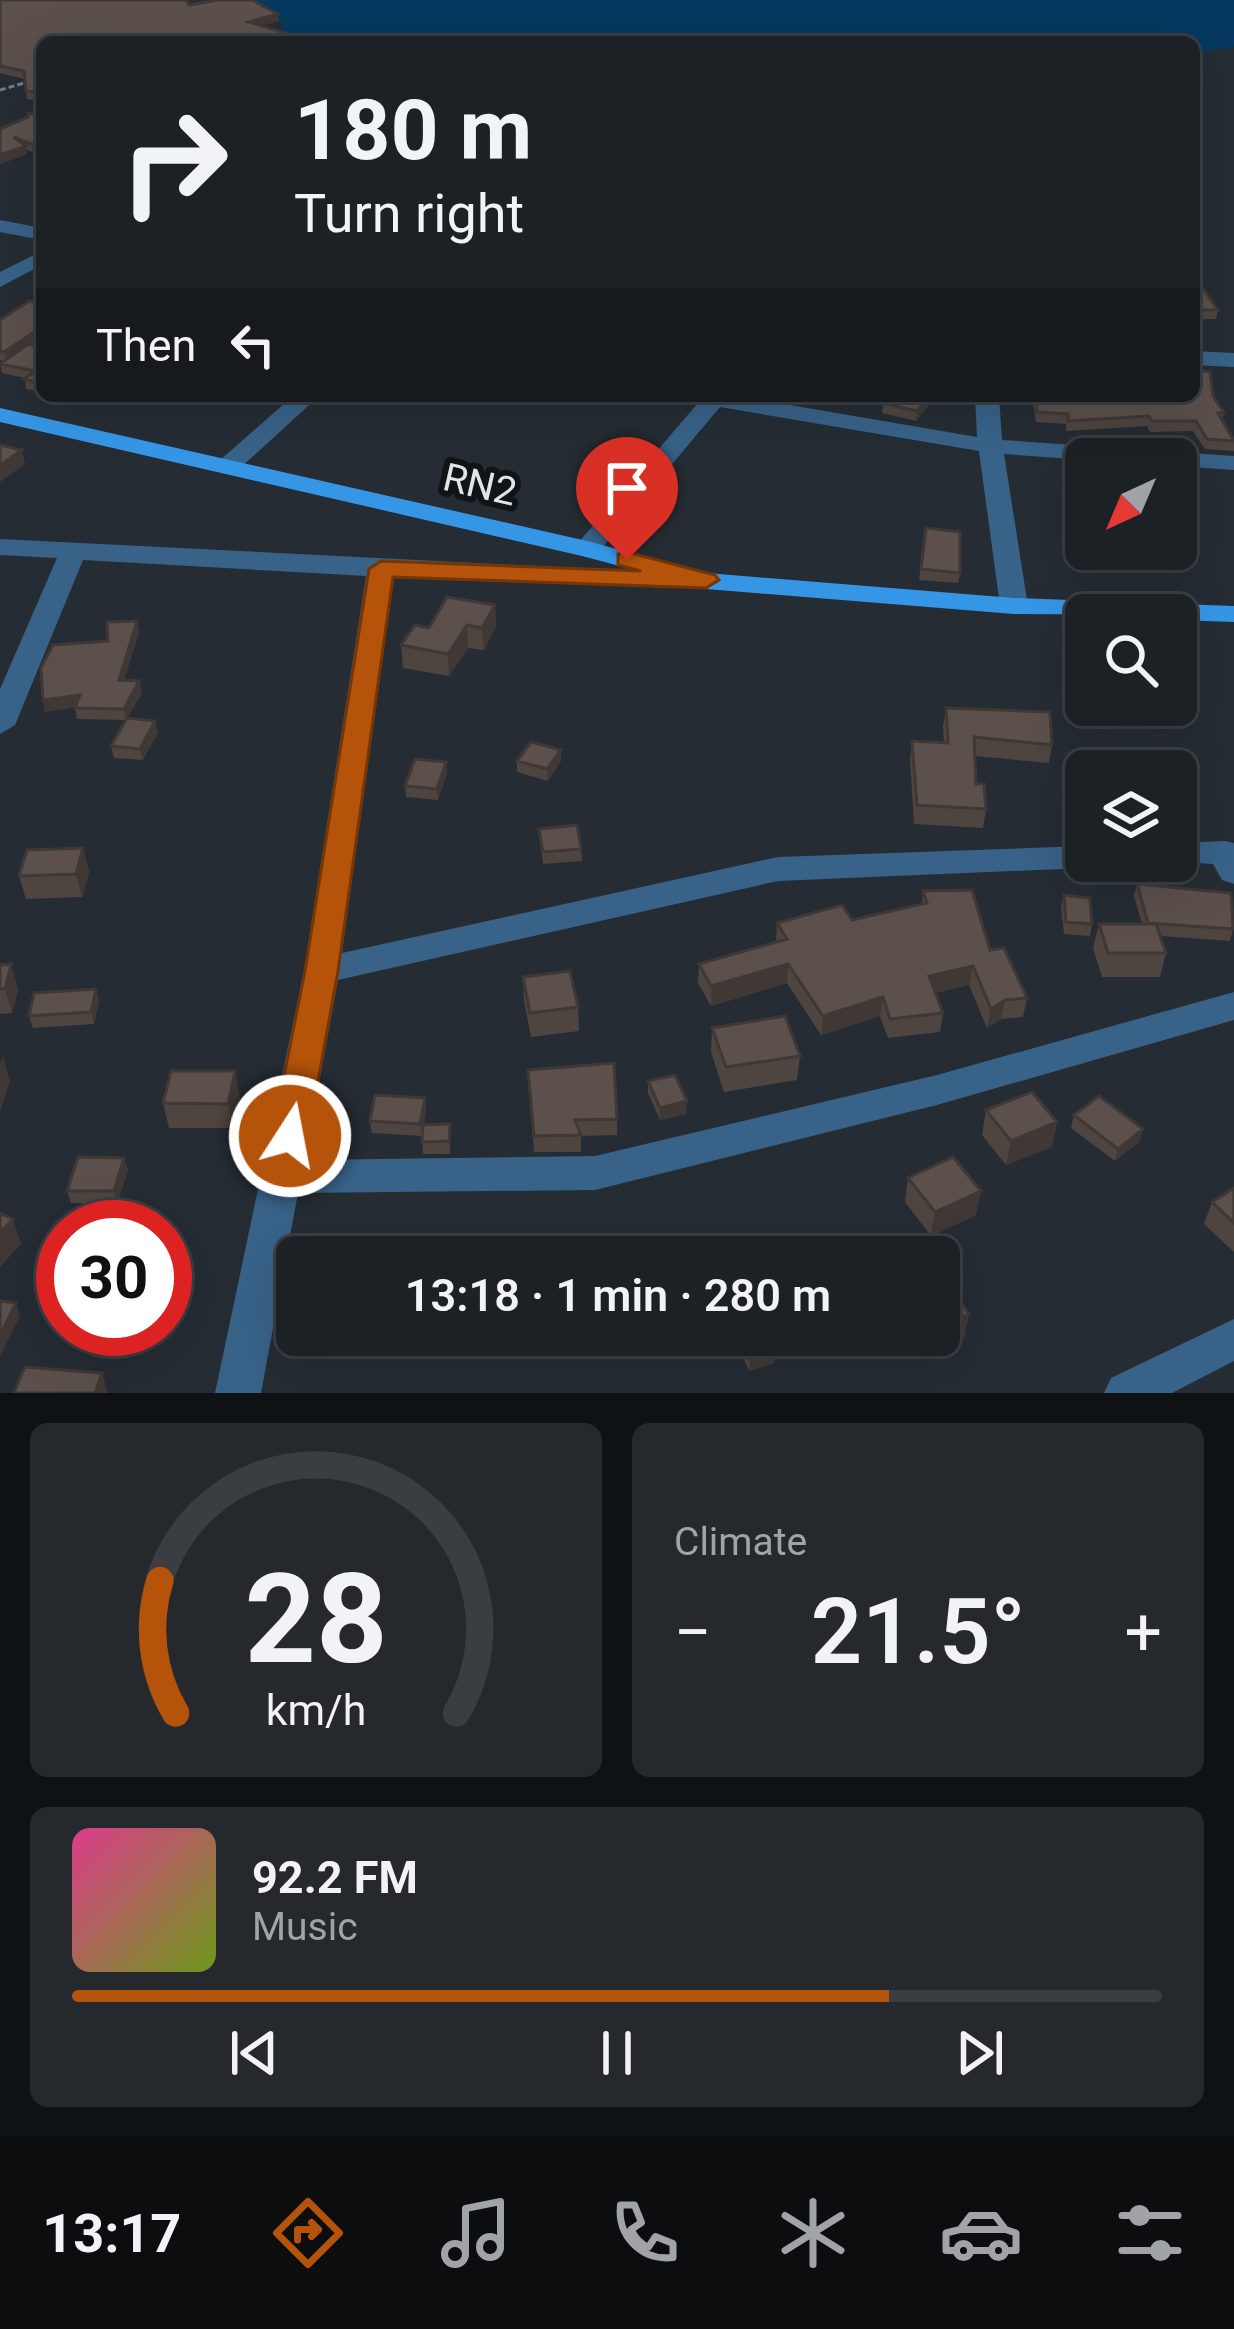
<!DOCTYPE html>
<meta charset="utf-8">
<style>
body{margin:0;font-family:Roboto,sans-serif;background:#25292e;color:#f1f3f6;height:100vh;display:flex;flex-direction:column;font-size:45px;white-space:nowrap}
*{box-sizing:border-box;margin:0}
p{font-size:39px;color:#a0a3a7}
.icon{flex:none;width:66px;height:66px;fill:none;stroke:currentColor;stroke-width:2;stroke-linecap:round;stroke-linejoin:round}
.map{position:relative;height:1393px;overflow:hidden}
.drawer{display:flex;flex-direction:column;gap:30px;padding:30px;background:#0f1215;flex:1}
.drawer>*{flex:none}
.hud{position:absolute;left:36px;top:36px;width:1164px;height:366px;border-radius:18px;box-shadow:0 12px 48px #0002,0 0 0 3px #3a3e43;background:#1c2126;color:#f1f3f6;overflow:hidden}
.needle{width:78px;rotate:224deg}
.tools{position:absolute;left:1065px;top:438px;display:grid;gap:24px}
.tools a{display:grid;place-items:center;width:132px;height:132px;border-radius:18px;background:#1c2126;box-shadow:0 12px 48px #0002,0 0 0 3px #3a3e43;font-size:60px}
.speed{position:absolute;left:36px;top:1200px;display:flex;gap:24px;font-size:60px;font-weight:700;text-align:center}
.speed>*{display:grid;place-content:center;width:156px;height:156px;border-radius:50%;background:#1c2126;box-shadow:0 12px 48px #0002,0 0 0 3px #3a3e43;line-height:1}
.speed .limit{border:18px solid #d22;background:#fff;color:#111}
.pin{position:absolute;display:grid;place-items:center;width:102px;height:102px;color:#fff;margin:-123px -51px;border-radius:50% 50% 50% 0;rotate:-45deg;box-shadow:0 0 12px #0007}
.pin .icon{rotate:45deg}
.me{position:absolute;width:132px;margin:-66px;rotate:11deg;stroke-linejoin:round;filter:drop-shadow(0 0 9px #0008)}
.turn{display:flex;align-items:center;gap:42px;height:252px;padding:0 60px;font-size:54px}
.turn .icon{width:156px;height:156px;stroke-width:2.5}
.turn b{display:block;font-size:84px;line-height:102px}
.then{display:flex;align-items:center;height:114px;padding:0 60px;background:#0003;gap:24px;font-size:45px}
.big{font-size:90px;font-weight:600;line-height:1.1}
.drawer .card{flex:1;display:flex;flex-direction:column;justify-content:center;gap:18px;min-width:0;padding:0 42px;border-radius:18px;background:#25292e}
.drawer .dial{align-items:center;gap:0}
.dial svg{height:312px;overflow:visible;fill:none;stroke:#3a3e43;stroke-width:7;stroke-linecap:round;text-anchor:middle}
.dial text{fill:#f1f3f6;stroke:none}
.song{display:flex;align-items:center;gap:36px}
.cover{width:144px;height:144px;border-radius:18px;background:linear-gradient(135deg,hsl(330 70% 55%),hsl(80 70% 35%))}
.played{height:12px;border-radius:6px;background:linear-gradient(90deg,#b45309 75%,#3a3e43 75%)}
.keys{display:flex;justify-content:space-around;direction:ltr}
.heat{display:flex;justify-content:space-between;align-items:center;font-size:66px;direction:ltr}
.drawer .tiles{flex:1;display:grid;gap:30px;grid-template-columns:1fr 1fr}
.card:last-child{grid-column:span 2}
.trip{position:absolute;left:276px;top:1236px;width:684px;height:120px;border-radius:18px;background:#1c2126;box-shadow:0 12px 48px #0002,0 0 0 3px #3a3e43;font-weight:600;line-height:120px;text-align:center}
.tab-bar{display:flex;height:192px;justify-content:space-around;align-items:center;background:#0b0d0f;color:#a0a3a7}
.tab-bar .icon{width:84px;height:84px}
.tab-bar .on{color:#b45309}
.tab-bar b{font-size:54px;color:#f1f3f6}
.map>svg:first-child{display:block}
</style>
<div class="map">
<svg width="1234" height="1393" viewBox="0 0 1234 1393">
<rect width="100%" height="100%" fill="#252c33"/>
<path fill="#063961" d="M230,0H1234V47L1207,51L1194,64V42H296L265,34L286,25L247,1Z"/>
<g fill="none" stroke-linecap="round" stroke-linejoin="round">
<path stroke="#747a80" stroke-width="3" stroke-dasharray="6 3" stroke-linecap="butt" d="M0,90L31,81"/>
<path fill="#386288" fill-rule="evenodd" d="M0,220L42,228V240L0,232Z
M42,251V265L0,287V272Z
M1194,351L1234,353V367L1194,365Z
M293,396H319L237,471H219L216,466L219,461Z
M684,396H737L977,437L975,396H999L1002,440L1234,456V470L1176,466V459L1086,460L1004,454L1028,606L1014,614L1000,606L979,451L720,407L596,555H578L574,549L578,543L698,403Z
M0,539L716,575L720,581L716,587L706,589L393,578L342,953L778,857L1086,846V861H1100L1086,868L778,881L338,980L305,1160L595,1156L937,1075L1234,992V1020L937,1105L595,1190L298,1193L261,1393H215L304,971L366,576L83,560L15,725L0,734V689L57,558L0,555Z
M1225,841L1234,843V884L1222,880L1213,864L1164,861H1176V843Z
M1234,1319V1361L1172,1393H1104L1111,1378Z"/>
<path fill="#3696e6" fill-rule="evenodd" d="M0,408L587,541L707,573L1014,598L1234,606V622L1176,620V615L1014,614L706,589L582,556L0,422Z"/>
</g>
<path fill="#4e4541" d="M0,0L189,5L279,21L42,42V101L27,99L25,79L0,73Z
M28,117L33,152L26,149L27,154L0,164V129Z
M1194,287L1218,310L1216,319H1194Z
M0,320L31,345L42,348V392L26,389L25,378L2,373L0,363L3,361L0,360Z
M889,396H936L916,421L882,413L883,403Z
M938,396H960V401Z
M1032,396H1213L1224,413L1222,419L1234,438V451L1205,449L1193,431L1150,432L1147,426L1066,431V424L1036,422Z
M926,528L960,573L958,583L919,580Z
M495,605L496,626L484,650L468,648L449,676L403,668L401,645L429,628Z
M137,621L139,632L124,680L139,681L142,693L127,718L158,732L143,760L114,758L111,746L126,720L77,719L75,707L45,712L43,700L108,641Z
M946,708L1052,745L1049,763L975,756L976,784L986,809L983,828L914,824L910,759L912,741L944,743L943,727Z
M561,750V761L548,781L517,772V761Z
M447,773L438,800L406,797L405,786Z
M539,829L581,849L582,861L543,864Z
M83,848L89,872L82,897L26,899L19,876Z
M1137,884L1233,929L1230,941L1161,936L1166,953L1160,977H1102L1093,948L1099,924H1142L1134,896Z
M923,891L990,950L1027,998L1023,1017L1001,1019L987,1028L969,985L935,993L943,1013L940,1032L888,1038L880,1016L821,1035L787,983L711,1006L698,983L699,964L776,942L777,923L852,920L922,904Z
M1064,895L1092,924L1090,936L1064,934L1061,907Z
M0,965L18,989L12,1013L0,1014Z
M523,977L578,1007L579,1031L531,1037L524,1001Z
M96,989L99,1001L94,1024L33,1028L29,1016Z
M712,1028L800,1056L797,1080L724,1092L711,1052Z
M528,1070L617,1119V1135L581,1136V1152H534Z
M648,1081L686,1114L660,1120L648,1093Z
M240,1096L233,1128H169L163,1103Z
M425,1098L426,1110L424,1125L450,1124V1154H423L422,1136L372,1133L370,1121Z
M986,1110L1057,1122L1052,1147L1006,1165L982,1135Z
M1074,1115L1143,1129L1139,1142L1115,1161L1071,1128Z
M124,1158L128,1170L117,1204L71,1203L67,1191Z
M908,1178L976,1215L931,1236L905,1202Z
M1234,1188V1252L1204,1224L1212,1202Z
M969,1314L964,1338L912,1360L896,1335H939Z
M92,1329H149V1331L94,1334Z
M733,1335H767L775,1351L774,1363L749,1371Z"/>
<path fill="#403835" d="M278,14L279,21L250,29L249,22Z
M42,140V149L33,152L31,144Z
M26,146L27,154L0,164V155Z
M42,327V338L6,362L4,352Z
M930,396H936L916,421L917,411Z
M22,450L25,464L0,482V465Z
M495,605L496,626L484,650L482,628Z
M137,621L139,632L121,691L119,680Z
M467,625L468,648L449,676L448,654Z
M139,681L142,693L126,720L124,709Z
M80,695L83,706L45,712L43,700Z
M155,721L158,732L143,760L140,749Z
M561,750V761L548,781L547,769Z
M446,762L447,773L438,800L437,789Z
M83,848L89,872L82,897L76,874Z
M11,964L18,989L12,1013L5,989Z
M788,964L787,983L711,1006V986Z
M973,966L969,985L926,995L929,976Z
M96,989L99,1001L94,1024L91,1012Z
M883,997L880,1016L821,1035L823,1016Z
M1005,1000L1001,1019L987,1028L991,1009Z
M3,1056L10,1081L0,1112V1064Z
M235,1071L240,1096L233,1128L228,1104Z
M425,1098L426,1110L422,1136L420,1124Z
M687,1101L686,1114L660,1120V1108Z
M1057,1122L1052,1147L1006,1165L1011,1141Z
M1143,1129L1139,1142L1115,1161L1118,1149Z
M124,1158L128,1170L117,1204L114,1191Z
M981,1191L976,1215L931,1236L935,1212Z
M13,1219L21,1244L0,1267V1233Z
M16,1303L20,1316L0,1356V1335Z
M969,1314L964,1338L912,1360L917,1336L939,1335V1326Z
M775,1351L774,1363L749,1371L750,1359Z
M102,1373L108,1393H95Z"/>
<path fill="#5b504c" stroke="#403835" stroke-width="3" d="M0,0H186L189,5L218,0H252L278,14L249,22L311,41L42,42V93L26,91L24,71L0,66Z
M28,113L42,116V140L31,144L14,137L26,146L0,155V129L28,117Z
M1194,287H1202L1218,310H1194Z
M29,301L42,304V327L4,352L0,351V320Z
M28,344L42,348V383L24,379L36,371L0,364Z
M1194,369L1210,372L1213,396L1224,413H1218L1234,441L1207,439L1196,421H1152L1149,416L1068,421V414L1037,412L1035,396H1194Z
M889,396H930L917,411L883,403Z
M0,445L22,450L0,465Z
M926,528L960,532V573L921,569Z
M447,597L495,605L482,628L467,625L448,654L401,645L415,625L429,628Z
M137,621L119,680L139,681L124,709L75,708L80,695L43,700L41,668L53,645L108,641L107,622Z
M946,708L1050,712L1052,745L974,737L976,784H984L986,809L917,805L912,741L948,743Z
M127,718L155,721L140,749L111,746Z
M531,742L561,750L547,769L517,761Z
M415,759L446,762L437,789L405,786Z
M577,825L581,849L543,852L539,829Z
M83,848L76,874L19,876L27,850Z
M1137,884L1231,893L1233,929L1148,923Z
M972,890L990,950L1004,948L1027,998L1005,1000L991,1009L973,966L929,976L943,1013L890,1019L883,997L823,1016L788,964L711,986L699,964L787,939L777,923L842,905L852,920L927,903L923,891Z
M1064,895L1090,898L1092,924L1066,922Z
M1099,924H1156L1166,953H1108Z
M11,964L5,989H0V965Z
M570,971L578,1007L530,1013L523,977Z
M96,989L91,1012L29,1016L34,993Z
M785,1016L800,1056L726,1067L712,1028Z
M614,1063L617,1119L575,1120L581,1135L534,1136L528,1070Z
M171,1071H235L228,1104L163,1103Z
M675,1075L687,1101L660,1108L648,1081Z
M1032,1092L1057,1122L1011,1141L986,1110Z
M375,1095L425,1098L420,1124L370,1121Z
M1099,1096L1143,1129L1118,1149L1074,1115Z
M450,1124L449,1141L422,1142L423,1125Z
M78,1157L124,1158L114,1191H67Z
M953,1157L981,1191L935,1212L908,1178Z
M1234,1188V1223L1212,1202Z
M0,1213L13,1219L0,1233Z
M157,1224L156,1227H103V1226Z
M944,1278L969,1314L939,1326V1280Z
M0,1301L16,1303L0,1335Z
M739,1335H767L775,1351L750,1359Z
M25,1367L102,1373L95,1393H14Z"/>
<path fill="#b45309" stroke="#753606" stroke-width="3" d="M627,552L715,575L719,580L706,588L393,577L338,971L308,1136L303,1146L290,1151L277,1146L272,1136L305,971L369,569L381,561L641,571L618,565V554Z"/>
<g text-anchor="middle" stroke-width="12" stroke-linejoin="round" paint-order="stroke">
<g font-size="39" fill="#e0e5ea" stroke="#111417">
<text transform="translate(480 484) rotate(13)" y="14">RN2</text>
</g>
</g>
</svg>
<div class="tools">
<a><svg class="needle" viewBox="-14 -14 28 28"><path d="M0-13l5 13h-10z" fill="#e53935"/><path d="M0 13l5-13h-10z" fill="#a0a3a7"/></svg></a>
<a><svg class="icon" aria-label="search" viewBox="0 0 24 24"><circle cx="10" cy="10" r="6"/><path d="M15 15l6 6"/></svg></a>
<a><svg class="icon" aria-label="layers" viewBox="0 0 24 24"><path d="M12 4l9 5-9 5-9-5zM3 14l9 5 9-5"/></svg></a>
</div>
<div class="speed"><div class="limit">30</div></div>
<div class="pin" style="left:627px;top:560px;background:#d93025"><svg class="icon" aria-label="arrive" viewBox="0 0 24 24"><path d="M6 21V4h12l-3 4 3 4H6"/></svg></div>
<svg class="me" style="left:290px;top:1136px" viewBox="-20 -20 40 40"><circle r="17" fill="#b45309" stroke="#fff" stroke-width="3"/><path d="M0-11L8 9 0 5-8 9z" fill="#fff"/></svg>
<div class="trip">13:18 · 1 min · 280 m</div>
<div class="hud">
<div class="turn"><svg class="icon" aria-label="right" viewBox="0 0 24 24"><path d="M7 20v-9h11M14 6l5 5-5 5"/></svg><div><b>180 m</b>Turn right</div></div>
<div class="then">Then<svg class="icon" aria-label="left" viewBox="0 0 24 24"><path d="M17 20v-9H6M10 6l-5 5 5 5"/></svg></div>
</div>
</div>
<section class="drawer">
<div class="tiles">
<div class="card dial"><svg viewBox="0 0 100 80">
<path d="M14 69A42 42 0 1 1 86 69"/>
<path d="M14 69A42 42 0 0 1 10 35" stroke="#b45309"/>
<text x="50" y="56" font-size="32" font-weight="700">28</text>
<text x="50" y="72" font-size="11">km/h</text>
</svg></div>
<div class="card"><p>Climate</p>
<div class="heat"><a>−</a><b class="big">21.5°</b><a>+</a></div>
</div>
<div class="card">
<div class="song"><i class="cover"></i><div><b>92.2 FM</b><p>Music</p></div></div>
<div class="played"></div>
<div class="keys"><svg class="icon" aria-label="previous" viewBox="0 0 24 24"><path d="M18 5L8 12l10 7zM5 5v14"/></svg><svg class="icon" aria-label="pause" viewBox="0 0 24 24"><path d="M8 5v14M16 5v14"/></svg><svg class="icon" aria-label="next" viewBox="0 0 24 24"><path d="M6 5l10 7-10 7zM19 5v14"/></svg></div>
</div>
</div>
</section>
<nav class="tab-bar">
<b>13:17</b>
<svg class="icon on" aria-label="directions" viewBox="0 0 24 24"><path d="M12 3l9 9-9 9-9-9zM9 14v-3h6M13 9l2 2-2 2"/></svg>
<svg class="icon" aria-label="music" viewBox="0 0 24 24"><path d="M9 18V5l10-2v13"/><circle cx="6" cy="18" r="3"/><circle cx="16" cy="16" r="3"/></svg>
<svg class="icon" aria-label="phone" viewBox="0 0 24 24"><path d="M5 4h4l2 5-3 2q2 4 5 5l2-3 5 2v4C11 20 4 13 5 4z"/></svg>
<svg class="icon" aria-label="climate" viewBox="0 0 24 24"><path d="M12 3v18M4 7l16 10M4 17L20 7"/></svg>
<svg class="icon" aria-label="car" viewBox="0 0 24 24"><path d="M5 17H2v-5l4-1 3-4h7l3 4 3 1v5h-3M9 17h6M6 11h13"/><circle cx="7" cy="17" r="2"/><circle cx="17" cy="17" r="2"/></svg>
<svg class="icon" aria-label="filters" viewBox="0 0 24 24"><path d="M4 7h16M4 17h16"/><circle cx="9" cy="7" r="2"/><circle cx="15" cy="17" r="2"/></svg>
</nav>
